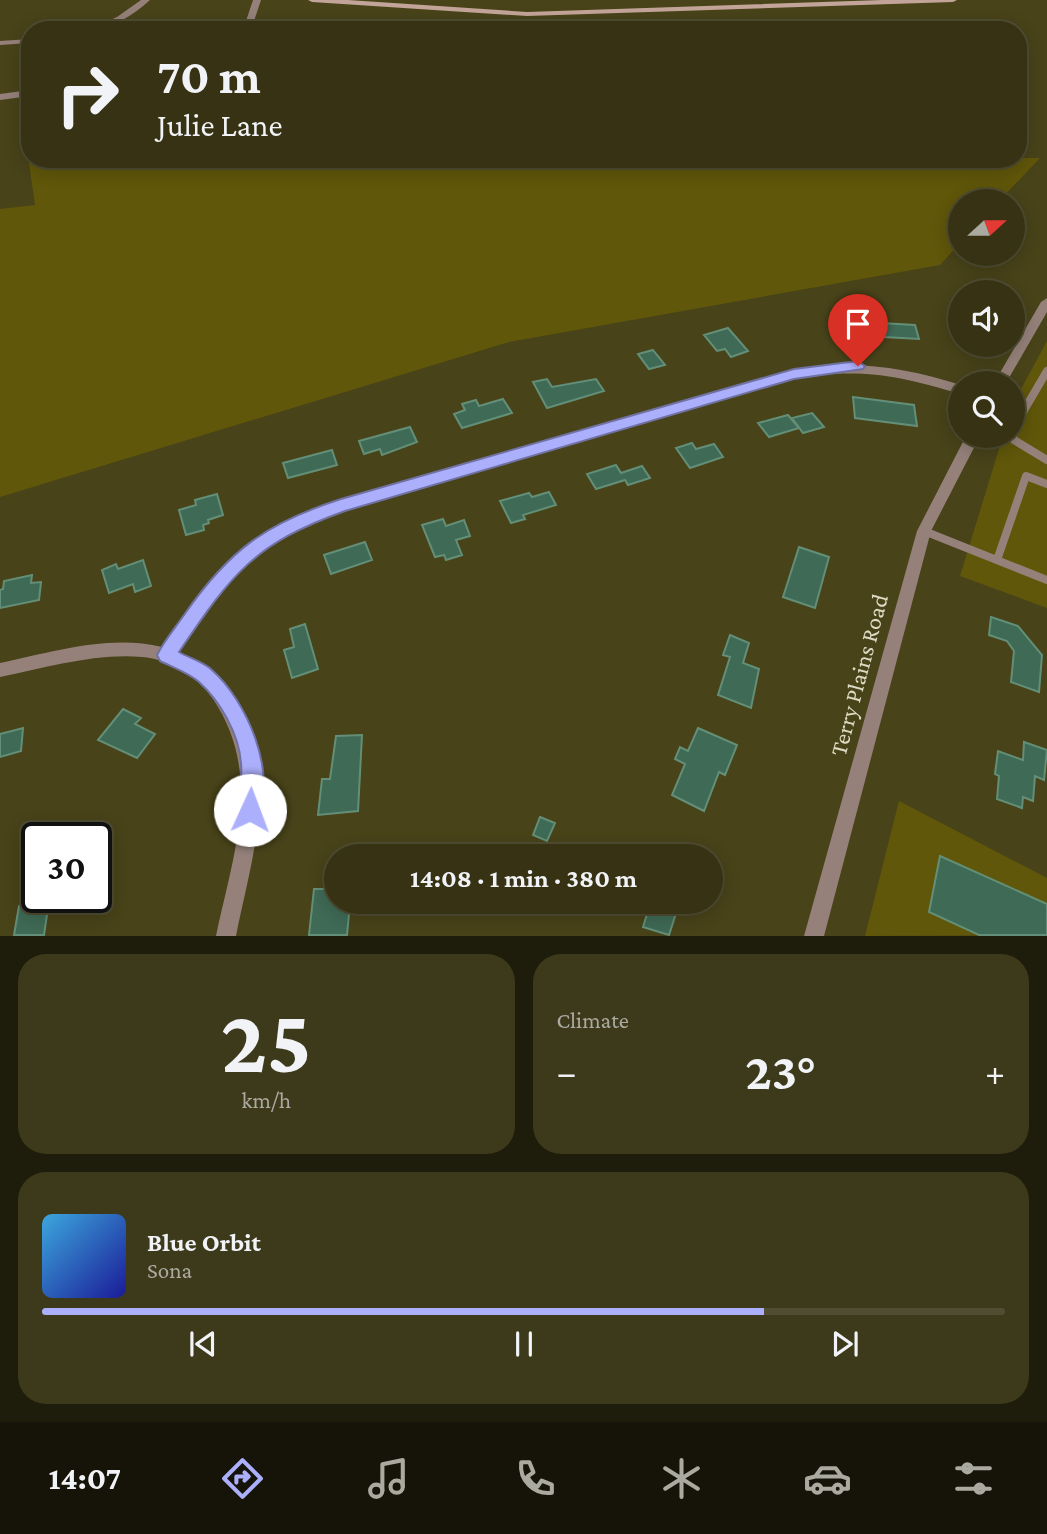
<!DOCTYPE html>
<meta charset="utf-8">
<style>
body{margin:0;font-family:"Crimson Pro",serif;background:#3d3a1c;color:#f1f3f6;height:100vh;display:flex;flex-direction:column;font-size:26px;white-space:nowrap}
*{box-sizing:border-box;margin:0}
p{font-size:23px;color:#aaaaa0}
.icon{flex:none;width:38px;height:38px;fill:none;stroke:currentColor;stroke-width:2;stroke-linecap:round;stroke-linejoin:round}
.map{position:relative;height:936px;overflow:hidden}
.details{display:flex;flex-direction:column;gap:18px;padding:18px;background:#1e1c0a;flex:1}
.details>*{flex:none}
.guide{position:absolute;left:21px;top:21px;width:1006px;height:147px;border-radius:28px;box-shadow:0 4px 18px #0003,0 0 0 2px #504d33;background:#363213;color:#f1f3f6;overflow:hidden}
.needle{width:46px;rotate:69deg}
.buttons{position:absolute;left:948px;top:189px;display:grid;gap:14px}
.buttons a{display:grid;place-items:center;width:77px;height:77px;border-radius:50%;background:#363213;box-shadow:0 4px 18px #0003,0 0 0 2px #504d33;font-size:35px}
.speed{position:absolute;left:21px;top:822px;display:flex;gap:14px;font-size:35px;font-weight:700;text-align:center}
.speed>*{display:grid;place-content:center;width:91px;height:91px;border-radius:50%;background:#363213;box-shadow:0 4px 18px #0003,0 0 0 2px #504d33;line-height:1}
.speed .limit{border:4px solid #111;border-radius:10px;background:#fff;color:#111}
.pin{position:absolute;display:grid;place-items:center;width:60px;height:60px;color:#fff;margin:-72px -30px;border-radius:50% 50% 50% 0;rotate:-45deg;box-shadow:0 0 7px #0007}
.pin .icon{rotate:45deg}
.me{position:absolute;width:77px;margin:-38px;rotate:2deg;stroke-linejoin:round;filter:drop-shadow(0 0 5px #0008)}
.turn{display:flex;align-items:center;gap:24px;height:147px;padding:0 21px;font-size:32px}
.turn .icon{width:91px;height:91px;stroke-width:2.5}
.turn b{display:block;font-size:49px;line-height:60px}
.big{font-size:52px;font-weight:700;line-height:1.1}
.details .tile{flex:1;display:flex;flex-direction:column;justify-content:center;gap:10px;min-width:0;padding:0 24px;border-radius:28px;background:#3d3a1c}
.details .dial{align-items:center;gap:0}
.dial b{font-size:91px;line-height:1}
.song{display:flex;align-items:center;gap:21px}
.cover{width:84px;height:84px;border-radius:10px;background:linear-gradient(135deg,hsl(200 70% 55%),hsl(240 70% 35%))}
.played{height:7px;border-radius:4px;background:linear-gradient(90deg,#acaffb 75%,#504d33 75%)}
.keys{display:flex;justify-content:space-around;direction:ltr}
.heat{display:flex;justify-content:space-between;align-items:center;font-size:38px;direction:ltr}
.details .tiles{flex:1;display:grid;gap:18px;grid-template-columns:1fr 1fr}
.tile:last-child{grid-column:span 2}
.trip{position:absolute;left:324px;top:844px;width:399px;height:70px;border-radius:35px;background:#363213;box-shadow:0 4px 18px #0003,0 0 0 2px #504d33;font-weight:700;line-height:70px;text-align:center}
.tab-bar{display:flex;height:112px;justify-content:space-around;align-items:center;background:#161408;color:#aaaaa0}
.tab-bar .icon{width:49px;height:49px}
.tab-bar .selected{color:#acaffb}
.tab-bar b{font-size:32px;color:#f1f3f6}
.map>svg:first-child{display:block}
</style>
<div class="map">
<svg width="1047" height="936" viewBox="0 0 1047 936">
<rect width="100%" height="100%" fill="#484319"/>
<path fill="#60570a" d="M30,155V159L1040,158L999,201H961V242L940,265L509,342L0,497V209L35,205L28,156Z
M1047,341V608L960,576L1003,436H1013L1014,402Z
M899,801L1047,878V935L865,936Z"/>
<path fill="#3f6a55" stroke="#638f78" stroke-width="2" d="M880,323L915,325L919,339L884,337Z
M728,328L748,351L731,357L725,349L717,351L704,335Z
M653,350L665,365L649,369L638,354Z
M547,379L552,387L596,379L604,391L547,408L533,382Z
M853,397L914,405L917,426L855,418Z
M503,399L512,413L462,428L454,414L465,410L462,404L476,400L479,406Z
M812,413L824,427L803,433L792,418Z
M788,415L799,428L769,437L758,423Z
M410,427L417,442L382,455L380,449L364,454L359,441Z
M692,443L696,449L714,444L723,457L690,468L676,448Z
M332,450L337,465L288,478L283,463Z
M616,465L621,473L642,466L650,478L628,485L625,480L596,489L587,474Z
M549,492L556,505L523,515L525,519L511,523L500,501L529,493L532,497Z
M217,494L223,515L208,520L209,523L203,525L204,530L186,535L179,510L196,505L195,500Z
M443,519L446,526L464,520L470,536L456,540L462,555L446,560L444,555L435,557L422,525Z
M365,542L372,560L331,574L324,555Z
M799,547L829,557L815,608L783,597Z
M143,560L151,586L135,592L133,584L109,593L102,570L116,564L118,569Z
M32,575L31,583L41,582L39,600L0,608V590L3,589L4,581Z
M991,617L1018,626L1042,655L1039,692L1011,682L1014,651L1007,641L989,635Z
M305,624L318,669L292,678L284,650L294,647L290,629Z
M730,635L749,643L743,663L759,669L751,708L718,695L730,657L723,655Z
M123,709L141,718L135,724L155,734L137,758L98,740Z
M23,728L21,751L0,757V734Z
M698,728L737,745L725,775L719,772L704,811L672,795L685,764L675,759L680,747L688,751Z
M362,735L358,811L318,815L322,779H330L336,736Z
M1024,742L1047,750L1044,780L1035,776L1033,801L1023,797L1022,808L997,799L999,776L995,774L998,751L1023,760Z
M540,817L555,823L547,841L533,835Z
M940,856L1047,904V935H979L929,912Z
M314,889H336V901L350,903L347,935H309Z
M49,901L44,935H14L19,906Z
M651,901H680L669,935L643,927Z"/>
<g fill="none" stroke-linecap="round" stroke-linejoin="round">
<path stroke="#95817a" stroke-width="8" d="M1013,429L1047,371
M1013,436L1014,440L1047,460
M924,531L1047,580
M997,560L1026,476L1047,484"/>
<path fill="#95817a" fill-rule="evenodd" d="M141,0H150C132,16 111,30 87,30L117,17Z
M253,0H261L251,30H243Z
M30,39V43L0,45V41Z
M30,90V96L0,100V94Z
M1047,298V312L1006,383H994L1041,302Z
M838,365C881,364 920,372 961,385V394C896,375 862,368 794,378L345,509C316,521 287,533 262,551C226,578 202,616 177,652C203,663 218,678 234,700C282,770 251,860 236,936H216C233,854 264,775 213,699C198,676 170,659 142,657C94,653 46,668 0,677V663C52,652 110,634 162,647C189,609 215,567 253,541C279,524 307,512 336,501L794,370Z
M966,436H980L931,531L824,936H804L917,531Z"/>
<path fill="#c3a498" fill-rule="evenodd" d="M308,0H348L527,12L882,0H957L953,2L527,16L312,2Z"/>
</g>
<path fill="#acaffb" stroke="#7072a3" stroke-width="2" d="M858,361L865,366L863,369L794,379L345,511C253,544 232,574 179,652C189,658 204,662 212,670C247,701 277,772 258,817L250,821L243,817C236,801 243,781 241,763C239,734 220,701 199,682C189,673 172,667 160,661L157,655C164,641 175,628 184,615C229,550 266,523 341,499L794,369Z"/>
<g text-anchor="middle" stroke-width="5" stroke-linejoin="round" paint-order="stroke">
<g font-size="24" fill="#dddac4" stroke="#484319">
<text transform="translate(859 675) rotate(-75)" y="8">Terry Plains Road</text>
</g>
</g>
</svg>
<div class="buttons">
<a><svg class="needle" viewBox="-14 -14 28 28"><path d="M0-13l5 13h-10z" fill="#e53935"/><path d="M0 13l5-13h-10z" fill="#aaaaa0"/></svg></a>
<a><svg class="icon" aria-label="sound" viewBox="0 0 24 24"><path d="M4 9h4l5-4v14l-5-4H4zM17 9q2 3 0 6"/></svg></a>
<a><svg class="icon" aria-label="search" viewBox="0 0 24 24"><circle cx="10" cy="10" r="6"/><path d="M15 15l6 6"/></svg></a>
</div>
<div class="speed"><div class="limit">30</div></div>
<div class="pin" style="left:858px;top:366px;background:#d93025"><svg class="icon" aria-label="arrive" viewBox="0 0 24 24"><path d="M6 21V4h12l-3 4 3 4H6"/></svg></div>
<svg class="me" style="left:250px;top:810px" viewBox="-20 -20 40 40"><circle r="19" fill="#fff"/><path d="M0-13L10 11 0 6-10 11z" fill="#acaffb"/></svg>
<div class="trip">14:08 · 1 min · 380 m</div>
<div class="guide">
<div class="turn"><svg class="icon" aria-label="right" viewBox="0 0 24 24"><path d="M7 20v-9h11M14 6l5 5-5 5"/></svg><div><b>70 m</b>Julie Lane</div></div>
</div>
</div>
<section class="details">
<div class="tiles">
<div class="tile dial"><b>25</b><p>km/h</p></div>
<div class="tile"><p>Climate</p>
<div class="heat"><a>−</a><b class="big">23°</b><a>+</a></div>
</div>
<div class="tile">
<div class="song"><i class="cover"></i><div><b>Blue Orbit</b><p>Sona</p></div></div>
<div class="played"></div>
<div class="keys"><svg class="icon" aria-label="previous" viewBox="0 0 24 24"><path d="M18 5L8 12l10 7zM5 5v14"/></svg><svg class="icon" aria-label="pause" viewBox="0 0 24 24"><path d="M8 5v14M16 5v14"/></svg><svg class="icon" aria-label="next" viewBox="0 0 24 24"><path d="M6 5l10 7-10 7zM19 5v14"/></svg></div>
</div>
</div>
</section>
<nav class="tab-bar">
<b>14:07</b>
<svg class="icon selected" aria-label="directions" viewBox="0 0 24 24"><path d="M12 3l9 9-9 9-9-9zM9 14v-3h6M13 9l2 2-2 2"/></svg>
<svg class="icon" aria-label="music" viewBox="0 0 24 24"><path d="M9 18V5l10-2v13"/><circle cx="6" cy="18" r="3"/><circle cx="16" cy="16" r="3"/></svg>
<svg class="icon" aria-label="phone" viewBox="0 0 24 24"><path d="M5 4h4l2 5-3 2q2 4 5 5l2-3 5 2v4C11 20 4 13 5 4z"/></svg>
<svg class="icon" aria-label="climate" viewBox="0 0 24 24"><path d="M12 3v18M4 7l16 10M4 17L20 7"/></svg>
<svg class="icon" aria-label="car" viewBox="0 0 24 24"><path d="M5 17H2v-5l4-1 3-4h7l3 4 3 1v5h-3M9 17h6M6 11h13"/><circle cx="7" cy="17" r="2"/><circle cx="17" cy="17" r="2"/></svg>
<svg class="icon" aria-label="filters" viewBox="0 0 24 24"><path d="M4 7h16M4 17h16"/><circle cx="9" cy="7" r="2"/><circle cx="15" cy="17" r="2"/></svg>
</nav>
